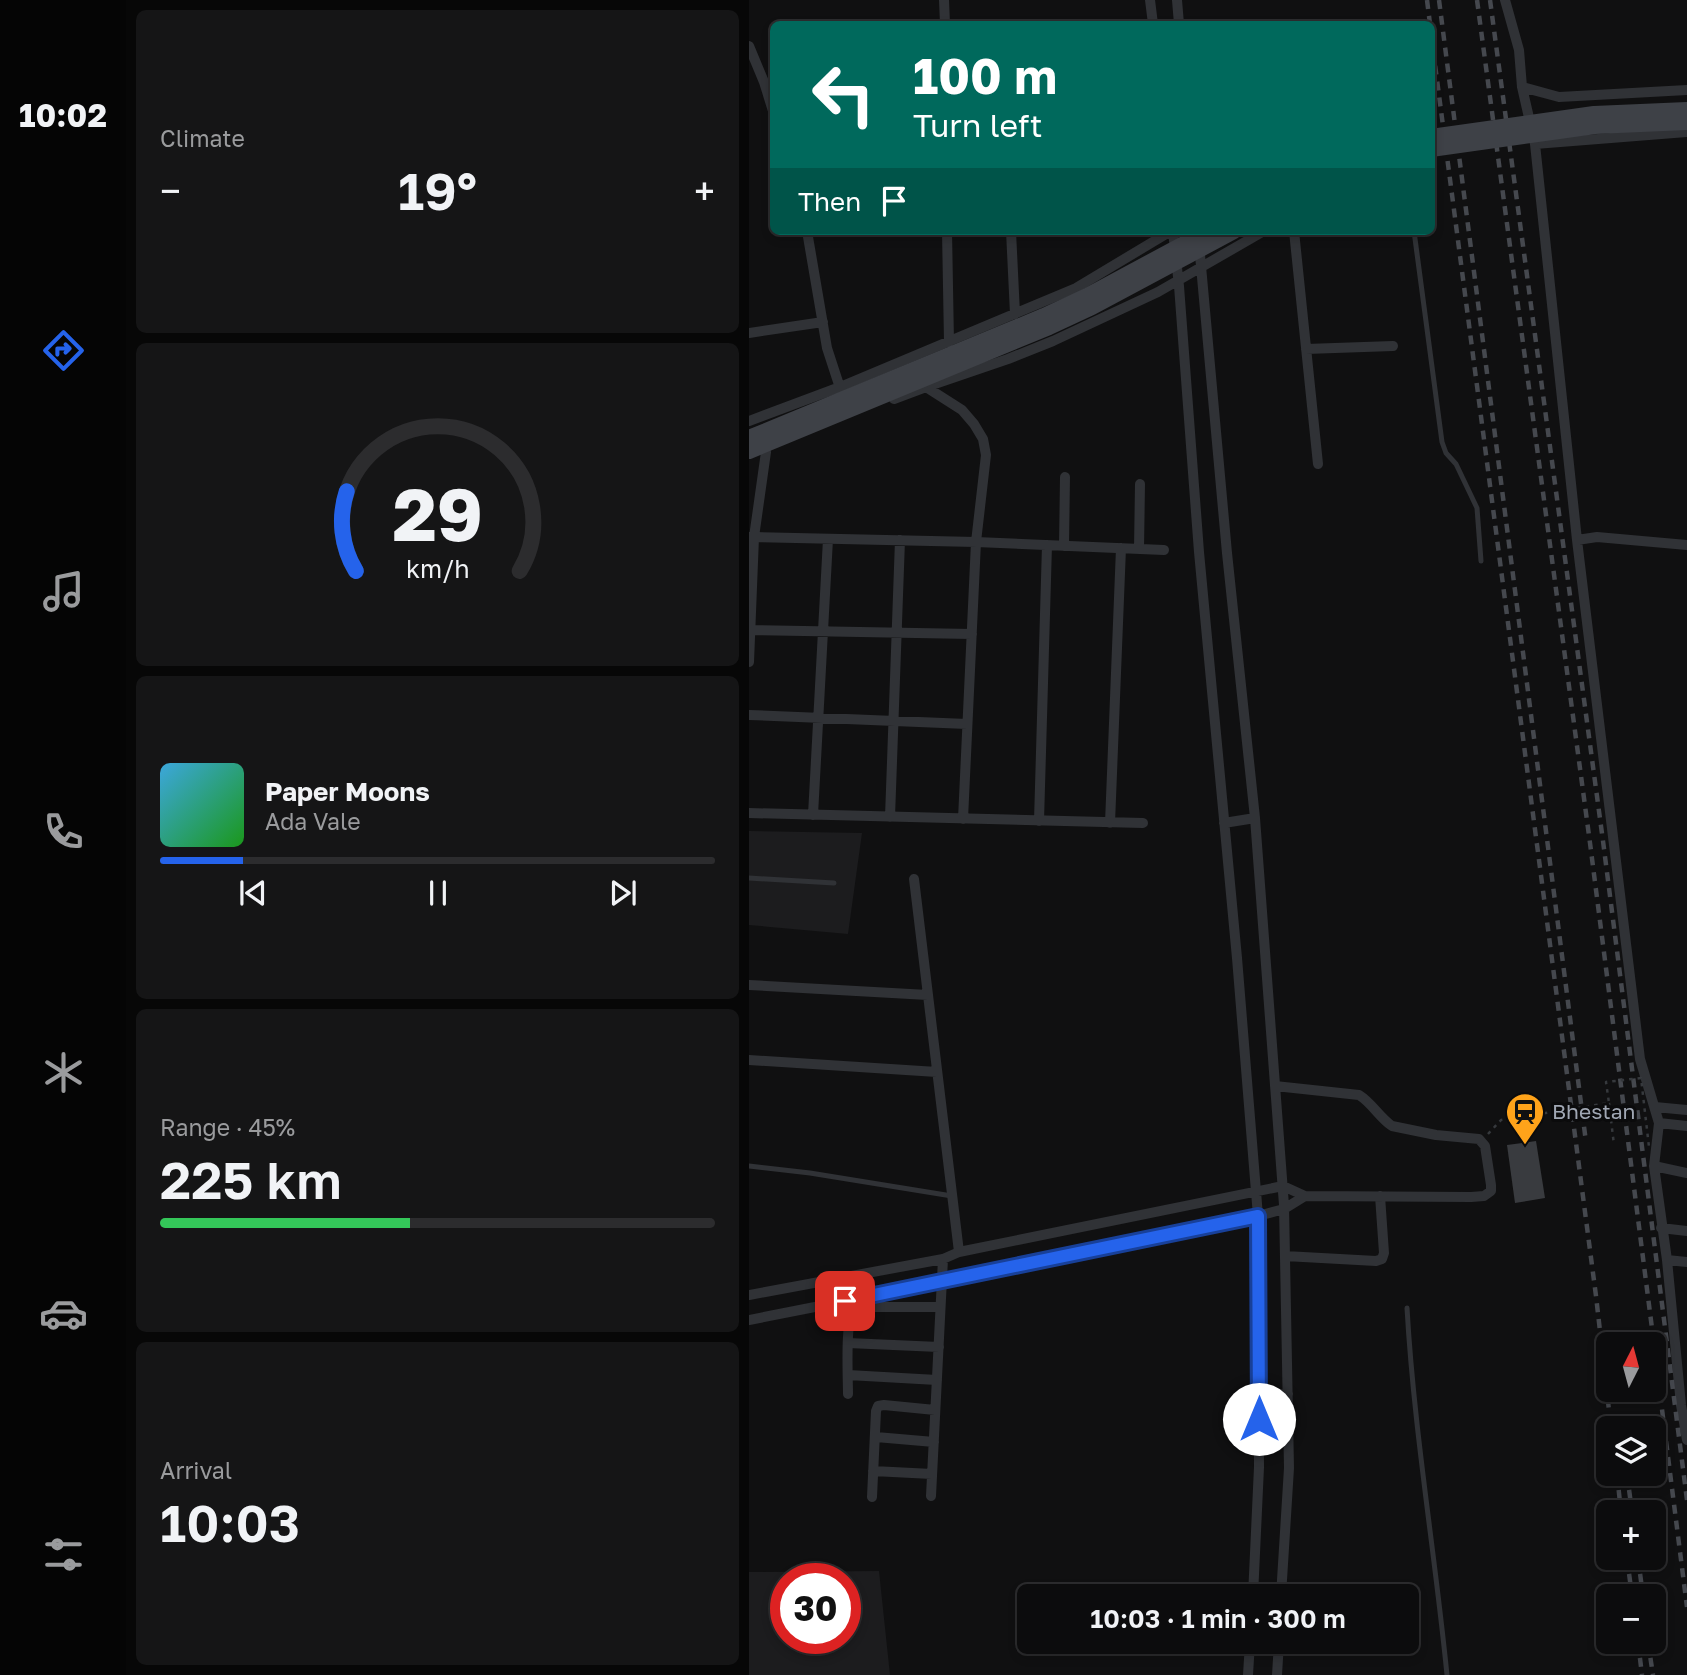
<!DOCTYPE html>
<meta charset="utf-8">
<style>
body{margin:0;font-family:"Golos Text",sans-serif;background:#151516;color:#f1f3f6;height:100vh;display:flex;flex-direction:column;font-size:26px;white-space:nowrap}
*{box-sizing:border-box;margin:0}
p{font-size:23px;color:#9a9b9d}
.icon{flex:none;width:38px;height:38px;fill:none;stroke:currentColor;stroke-width:2;stroke-linecap:round;stroke-linejoin:round}
.map{position:relative;flex:1;overflow:hidden}
.panel{display:flex;flex-direction:column;gap:10px;padding:10px;background:#070707;width:623px}
.panel>*{flex:none}
.banner{position:absolute;left:21px;top:21px;width:665px;height:214px;border-radius:10px;box-shadow:0 4px 10px #0003,0 0 0 2px #2c2c2e;background:#00695c;color:#fff;overflow:hidden}
.needle{width:46px;rotate:6deg}
.tools{position:absolute;left:847px;top:1332px;display:grid;gap:14px}
.tools a{display:grid;place-items:center;width:70px;height:70px;border-radius:10px;background:#0c0c0d;box-shadow:0 4px 10px #0003,0 0 0 2px #2c2c2e;font-size:35px}
.speed{position:absolute;left:21px;top:1563px;display:flex;gap:14px;font-size:35px;font-weight:700;text-align:center}
.speed>*{display:grid;place-content:center;width:91px;height:91px;border-radius:50%;background:#0c0c0d;box-shadow:0 4px 10px #0003,0 0 0 2px #2c2c2e;line-height:1}
.speed .limit{border:10px solid #d22;background:#fff;color:#111}
.pin{position:absolute;display:grid;place-items:center;width:60px;height:60px;color:#fff;margin:-30px;border-radius:14px;box-shadow:0 4px 10px #0006}
.me{position:absolute;width:77px;margin:-38px;rotate:0deg;stroke-linejoin:round;filter:drop-shadow(0 0 5px #0008)}
.turn{display:flex;align-items:center;gap:24px;height:147px;padding:0 28px;font-size:32px}
.turn .icon{width:91px;height:91px;stroke-width:2.5}
.turn b{display:block;font-size:49px;line-height:60px}
.then{display:flex;align-items:center;height:66px;padding:0 28px;background:#0003;gap:14px;font-size:26px}
.big{font-size:52px;font-weight:600;line-height:1.1}
.panel .widget{flex:1;display:flex;flex-direction:column;justify-content:center;gap:10px;min-width:0;padding:0 24px;border-radius:10px;background:#151516}
.panel .dial{align-items:center;gap:0}
.dial svg{height:182px;overflow:visible;fill:none;stroke:#2c2c2e;stroke-width:7;stroke-linecap:round;text-anchor:middle}
.dial text{fill:#f1f3f6;stroke:none}
.song{display:flex;align-items:center;gap:21px}
.cover{width:84px;height:84px;border-radius:10px;background:linear-gradient(135deg,hsl(200 70% 55%),hsl(120 70% 35%))}
.played{height:7px;border-radius:4px;background:linear-gradient(90deg,#2563eb 15%,#2c2c2e 15%)}
.keys{display:flex;justify-content:space-around;direction:ltr}
.heat{display:flex;justify-content:space-between;align-items:center;font-size:38px;direction:ltr}
.charge{height:10px;border-radius:5px;background:linear-gradient(90deg,#34c759 45%,#2c2c2e 0)}
.trip{position:absolute;left:268px;top:1584px;width:402px;height:70px;border-radius:10px;background:#0c0c0d;box-shadow:0 4px 10px #0003,0 0 0 2px #2c2c2e;font-weight:600;line-height:70px;text-align:center}
main{display:flex;flex:1;min-height:0}
.dock{display:flex;flex-direction:column;width:126px;justify-content:space-around;align-items:center;background:#050505;color:#9a9b9d}
.dock .icon{width:49px;height:49px}
.dock .selected{color:#2563eb}
.dock b{font-size:32px;color:#f1f3f6}
.map>svg:first-child{display:block}
</style>
<main>
<nav class="dock">
<b>10:02</b>
<svg class="icon selected" aria-label="directions" viewBox="0 0 24 24"><path d="M12 3l9 9-9 9-9-9zM9 14v-3h6M13 9l2 2-2 2"/></svg>
<svg class="icon" aria-label="music" viewBox="0 0 24 24"><path d="M9 18V5l10-2v13"/><circle cx="6" cy="18" r="3"/><circle cx="16" cy="16" r="3"/></svg>
<svg class="icon" aria-label="phone" viewBox="0 0 24 24"><path d="M5 4h4l2 5-3 2q2 4 5 5l2-3 5 2v4C11 20 4 13 5 4z"/></svg>
<svg class="icon" aria-label="climate" viewBox="0 0 24 24"><path d="M12 3v18M4 7l16 10M4 17L20 7"/></svg>
<svg class="icon" aria-label="car" viewBox="0 0 24 24"><path d="M5 17H2v-5l4-1 3-4h7l3 4 3 1v5h-3M9 17h6M6 11h13"/><circle cx="7" cy="17" r="2"/><circle cx="17" cy="17" r="2"/></svg>
<svg class="icon" aria-label="filters" viewBox="0 0 24 24"><path d="M4 7h16M4 17h16"/><circle cx="9" cy="7" r="2"/><circle cx="15" cy="17" r="2"/></svg>
</nav>
<section class="panel">
<div class="widget"><p>Climate</p>
<div class="heat"><a>−</a><b class="big">19°</b><a>+</a></div>
</div>
<div class="widget dial"><svg viewBox="0 0 100 80">
<path d="M14 69A42 42 0 1 1 86 69"/>
<path d="M14 69A42 42 0 0 1 10 34" stroke="#2563eb"/>
<text x="50" y="56" font-size="32" font-weight="700">29</text>
<text x="50" y="72" font-size="11">km/h</text>
</svg></div>
<div class="widget">
<div class="song"><i class="cover"></i><div><b>Paper Moons</b><p>Ada Vale</p></div></div>
<div class="played"></div>
<div class="keys"><svg class="icon" aria-label="previous" viewBox="0 0 24 24"><path d="M18 5L8 12l10 7zM5 5v14"/></svg><svg class="icon" aria-label="pause" viewBox="0 0 24 24"><path d="M8 5v14M16 5v14"/></svg><svg class="icon" aria-label="next" viewBox="0 0 24 24"><path d="M6 5l10 7-10 7zM19 5v14"/></svg></div>
</div>
<div class="widget"><p>Range · 45%</p><b class="big">225 km</b><div class="charge"></div></div>
<div class="widget"><p>Arrival</p><b class="big">10:03</b></div>
</section>
<div class="map">
<svg width="938" height="1675" viewBox="0 0 938 1675">
<rect width="100%" height="100%" fill="#101011"/>
<path fill="#1c1c1e" fill-rule="evenodd" d="M0,831L113,833L99,934L0,925Z
M130,1571L141,1675H0V1572ZM37,1578H96V1638H37Z"/>
<path fill="#393b3f" d="M787,1141L796,1198L766,1203L758,1145Z"/>
<g fill="none" stroke-linecap="round" stroke-linejoin="round">
<path stroke="#36393d" stroke-width="2.5" stroke-dasharray="3.5 5" stroke-linecap="butt" d="M860,1103L865,1145
M739,1134L752,1120L778,1116"/>
<path stroke="#303236" stroke-width="5" d="M665,231L693,442L697,453L707,464L728,508L732,561
M0,878L85,883
M0,1166L61,1173L203,1196
M658,1308C665,1431 686,1553 698,1675"/>
<path stroke="#303236" stroke-width="10" d="M195,0L196,24
M401,0L404,24
M428,0L430,24
M756,0L770,50L773,87L786,144L828,540L891,1059L910,1123L905,1166L918,1260L932,1405L938,1440
M0,46L15,82L24,111
M773,87L810,97L938,90
M786,144L938,132
M58,231L78,348L93,394
M198,231L200,342
M262,231L266,314
M424,231L430,286L450,552L488,958L509,1216L510,1467L504,1596
M545,231L569,464
M450,244L478,553L506,818L535,1205L540,1468L532,1596
M0,333L74,322
M557,349L644,346
M177,387L213,410L225,424L234,439L237,455L227,542L214,819
M145,399L177,387L259,359L304,341L409,292L515,231
M0,421L91,387L327,288L422,231
M0,537L227,542L415,550
M828,540L848,537L938,545
M315,546L316,477
M390,549L391,484
M0,630L223,634
M0,662L5,537L17,452
M0,715L218,724
M0,813L394,823
M64,815L79,539
M141,817L151,540
M290,821L298,545
M361,823L372,548
M475,823L506,818
M165,879L210,1252
M0,985L179,995
M0,1060L188,1072
M906,1107L938,1110
M910,1123L938,1126
M905,1166L938,1173
M912,1228L938,1231
M536,1256L627,1261L633,1259L635,1253L631,1196
M918,1260L938,1262
M0,1295L194,1259L210,1252L534,1186L556,1196L722,1197L735,1196L742,1191V1185L736,1146L730,1139L687,1135L643,1126C630,1117 623,1103 610,1095L526,1086
M0,1320L193,1282L509,1216L535,1209L556,1196
M99,1343L190,1347
M99,1375L188,1380
M99,1394C99,1379 96,1321 104,1312C106,1309 109,1309 114,1307H191
M510,1395L539,1394
M127,1437L185,1442
M124,1471L183,1474
M182,1496L194,1259
M123,1497L127,1411L129,1406L135,1405L186,1410
M499,1675L501,1642
M528,1675L530,1642"/>
<path stroke="#45484e" stroke-width="4.5" stroke-dasharray="9 7" stroke-linecap="butt" d="M678,0L681,24
M690,0L837,1142
M728,0L841,843L905,1344
M741,0L854,841L938,1500
M682,34L847,1296L862,1428
M905,1346L938,1607
M868,1474L872,1512
M878,1474L883,1512
M878,1558L883,1596
M889,1558L894,1596
M889,1642L893,1675
M899,1642L904,1675"/>
<path stroke="#36393d" stroke-width="2.5" stroke-dasharray="3.5 5" stroke-linecap="butt" d="M778,1116L860,1103L857,1082L892,1078L900,1147"/>
<path stroke="#3e4147" stroke-width="16" d="M682,137L845,114L938,110
M682,149L846,126L938,122
M0,438L295,316L338,296L459,231
M0,451L300,327L343,307L485,231"/>
</g>
<g fill="none" stroke-linecap="round" stroke-linejoin="round">
<defs>
<path id="route" d="M96,1301L509,1216L510,1419"/>
</defs>
<use href="#route" stroke="#184099" stroke-width="18"/>
<use href="#route" stroke="#2563eb" stroke-width="12"/>
</g>
<defs>
<symbol id="station-pin" viewBox="-11 -11 22 30"><path d="M0 17L-7.5 6A9.5 9.5 0 1 1 7.5 6Z" fill="#ffa31a" stroke="#0b0b0c"/><path d="M-3-6H3Q5-6 5-4V2Q5 4 3 4L4.5 6H3L1.5 4h-3L-3 6H-4.5L-3 4Q-5 4-5 2V-4Q-5-6-3-6ZM-3.5-4v3h7v-3ZM-3.5 1v1.5H-2V1ZM2 1v1.5H3.5V1Z" fill="#111"/></symbol>
</defs>
<g fill-rule="evenodd">
<use href="#station-pin" x="754" y="1090" width="44" height="60"/>
</g>
<g text-anchor="middle" stroke-width="6" stroke-linejoin="round" paint-order="stroke">
<g font-size="21" fill="#a0a7b3" stroke="#0b0b0c" text-anchor="start">
<text x="803" y="1119">Bhestan</text>
</g>
</g>
</svg>
<div class="tools">
<a><svg class="needle" viewBox="-14 -14 28 28"><path d="M0-13l5 13h-10z" fill="#e53935"/><path d="M0 13l5-13h-10z" fill="#9a9b9d"/></svg></a>
<a><svg class="icon" aria-label="layers" viewBox="0 0 24 24"><path d="M12 4l9 5-9 5-9-5zM3 14l9 5 9-5"/></svg></a>
<a>+</a>
<a>−</a>
</div>
<div class="speed"><div class="limit">30</div></div>
<div class="pin" style="left:96px;top:1301px;background:#d93025"><svg class="icon" aria-label="arrive" viewBox="0 0 24 24"><path d="M6 21V4h12l-3 4 3 4H6"/></svg></div>
<svg class="me" style="left:510px;top:1419px" viewBox="-20 -20 40 40"><circle r="19" fill="#fff"/><path d="M0-13L10 11 0 6-10 11z" fill="#2563eb"/></svg>
<div class="trip">10:03 · 1 min · 300 m</div>
<div class="banner">
<div class="turn"><svg class="icon" aria-label="left" viewBox="0 0 24 24"><path d="M17 20v-9H6M10 6l-5 5 5 5"/></svg><div><b>100 m</b>Turn left</div></div>
<div class="then">Then<svg class="icon" aria-label="arrive" viewBox="0 0 24 24"><path d="M6 21V4h12l-3 4 3 4H6"/></svg></div>
</div>
</div>
</main>
